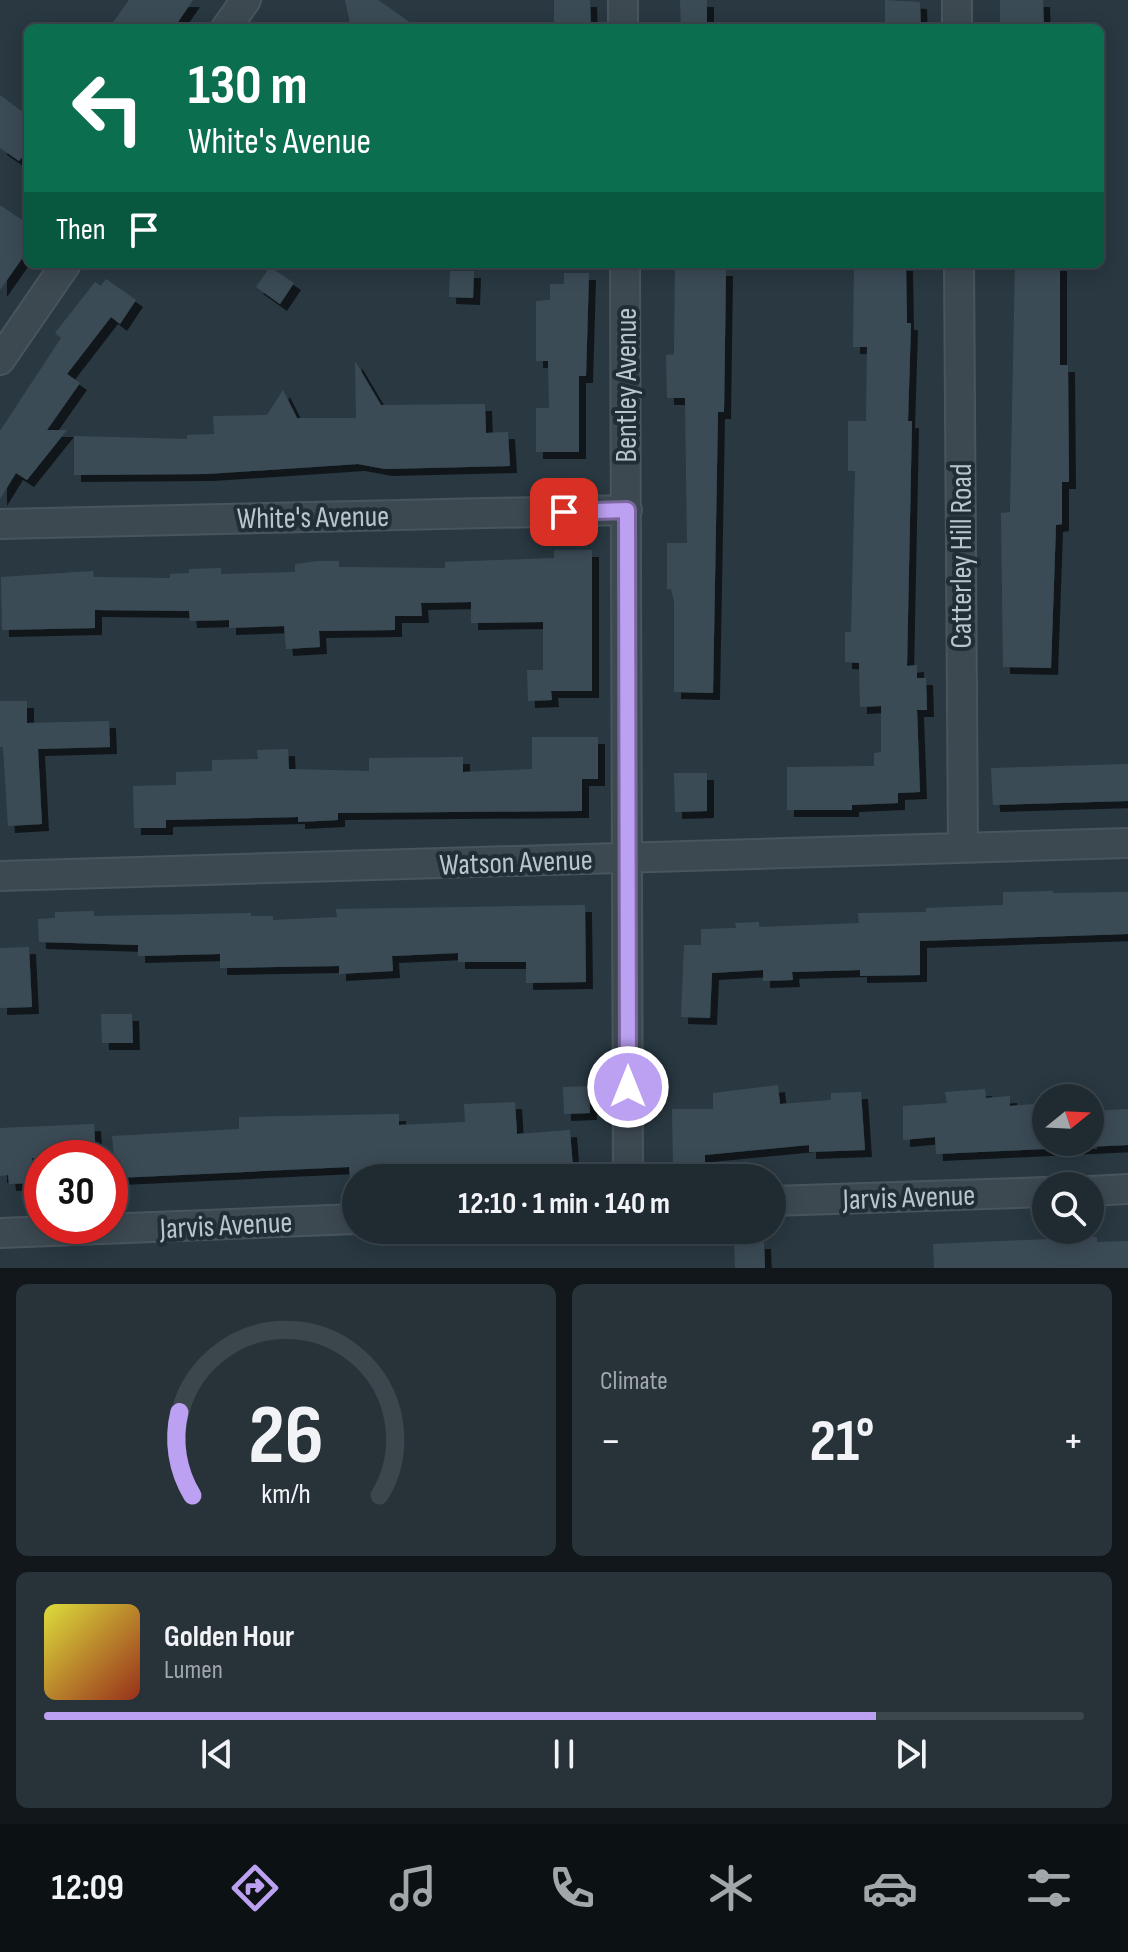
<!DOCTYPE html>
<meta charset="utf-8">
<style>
body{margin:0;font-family:"Sofia Sans Condensed",sans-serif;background:#273239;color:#f1f3f6;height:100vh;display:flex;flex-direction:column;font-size:30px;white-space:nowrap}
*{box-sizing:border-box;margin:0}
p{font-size:26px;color:#a1a7ab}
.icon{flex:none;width:44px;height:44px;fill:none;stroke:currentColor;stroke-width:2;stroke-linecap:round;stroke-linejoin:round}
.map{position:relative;height:1268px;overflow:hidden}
.drawer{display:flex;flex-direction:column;gap:16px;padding:16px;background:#11171b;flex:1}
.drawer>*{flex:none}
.guide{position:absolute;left:24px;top:24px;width:1080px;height:244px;border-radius:12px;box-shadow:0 4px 20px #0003,0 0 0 2px #3c464d;background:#0b6e4f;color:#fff;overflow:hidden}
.needle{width:52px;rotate:72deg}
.fabs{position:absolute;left:1032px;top:1084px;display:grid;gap:16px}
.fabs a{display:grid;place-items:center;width:72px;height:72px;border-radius:50%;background:#1f2a31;box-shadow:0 4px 20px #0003,0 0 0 2px #3c464d;font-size:40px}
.speed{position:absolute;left:24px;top:1140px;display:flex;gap:16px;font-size:40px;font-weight:700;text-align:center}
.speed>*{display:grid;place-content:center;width:104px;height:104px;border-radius:50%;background:#1f2a31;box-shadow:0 4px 20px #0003,0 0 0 2px #3c464d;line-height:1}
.speed .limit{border:12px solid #d22;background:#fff;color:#111}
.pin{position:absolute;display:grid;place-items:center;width:68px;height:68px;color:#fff;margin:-34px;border-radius:16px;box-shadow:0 4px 12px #0006}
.me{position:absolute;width:88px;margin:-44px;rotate:0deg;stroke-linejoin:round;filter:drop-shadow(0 0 6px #0008)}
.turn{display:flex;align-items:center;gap:28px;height:168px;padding:0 32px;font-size:36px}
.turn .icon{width:104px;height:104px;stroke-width:2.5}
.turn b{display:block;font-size:56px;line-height:68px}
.then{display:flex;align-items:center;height:76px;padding:0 32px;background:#0003;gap:16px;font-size:30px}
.big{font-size:60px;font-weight:700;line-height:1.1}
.drawer .widget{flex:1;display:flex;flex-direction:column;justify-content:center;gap:12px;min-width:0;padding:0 28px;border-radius:12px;background:#273239}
.drawer .dial{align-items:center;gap:0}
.dial svg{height:208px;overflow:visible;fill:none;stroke:#3c464d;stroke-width:7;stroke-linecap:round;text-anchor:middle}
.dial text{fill:#f1f3f6;stroke:none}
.song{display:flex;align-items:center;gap:24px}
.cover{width:96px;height:96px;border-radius:12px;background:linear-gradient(135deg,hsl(60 70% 55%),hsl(10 70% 35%))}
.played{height:8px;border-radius:4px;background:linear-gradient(90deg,#bca0f2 80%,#3c464d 80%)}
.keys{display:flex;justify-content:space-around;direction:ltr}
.heat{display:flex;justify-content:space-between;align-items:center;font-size:44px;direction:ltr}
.drawer .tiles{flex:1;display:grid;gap:16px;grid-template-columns:1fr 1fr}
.widget:last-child{grid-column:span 2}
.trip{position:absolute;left:342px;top:1164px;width:444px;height:80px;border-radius:40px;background:#1f2a31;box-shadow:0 4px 20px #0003,0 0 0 2px #3c464d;font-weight:700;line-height:80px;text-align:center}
.dock{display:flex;height:128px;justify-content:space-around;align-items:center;background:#0c1114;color:#a1a7ab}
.dock .icon{width:56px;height:56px}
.dock .active{color:#bca0f2}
.dock b{font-size:36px;color:#f1f3f6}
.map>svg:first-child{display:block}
</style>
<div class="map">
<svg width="1128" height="1268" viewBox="0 0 1128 1268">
<defs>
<filter id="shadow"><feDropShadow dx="7" dy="7" stdDeviation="0" flood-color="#0009"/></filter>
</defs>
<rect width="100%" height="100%" fill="#293841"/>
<path fill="#3b4c57" filter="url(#shadow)" d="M129,0H193L174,28H109Z
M345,0H378L418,28H351Z
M554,0H590L591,28H554Z
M680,0H707V28H681Z
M885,0L920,2L921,28H885Z
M1000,0H1043L1044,26L1000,27Z
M0,95L28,116V149L19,161L0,148Z
M0,205L28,224V250L0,290Z
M675,264H713V269H726L724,412H718L713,693L674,692V601L671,589H667V543H687L685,398H667L666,355L674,354Z
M854,264H906L907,323H911L908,421H912L907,666L917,665V678H926L927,710H917L920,792L898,793V803L852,805V810H787V767L874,766V753L881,752V706L860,707L859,663L845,662V632H851L855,471H848V421H866L867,347H853Z
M1015,264H1060V365H1068L1069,482H1062V524L1056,525L1051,668L1003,667L1001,513L1010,512Z
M270,267L294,283L280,304L256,287Z
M450,271H474L473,298L449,297Z
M564,273H589L586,376H579V452H536V408H549L548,361H536V301L550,300V284H564Z
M106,279L136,300L120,324L111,317L67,374L80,383L47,430H67L27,480L16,473L0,499V431L61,338L55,333L95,282L101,286Z
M355,361L381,405L485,404L486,433L508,432L510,466L385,469L358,464L207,474L74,475V436L187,439V435L214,434L213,416L267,415L283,390L297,418H356Z
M554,550H592V691H551L552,700L528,701L527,670H543V622L471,623V602L421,603L422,616H395V630L319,631L320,647L286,649L284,626L229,628V620L190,621L189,611L95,610V628L2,630L1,577L93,571L94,577L170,578V574L189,573V569L221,568V574L295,572V564L318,561H339V567L445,568V562L554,558Z
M0,701H27V723L109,721L110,747L38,749L42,824L8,826L3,747H0Z
M532,737H598V779H582V811L338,813V820L298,822V817L166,820V828H134L133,786L176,785V772L212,771V760L258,759L257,750L288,749L289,769L369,771V758L463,757V772L532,769Z
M1128,764V801L993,805L991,768Z
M674,773H707V811L675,812Z
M1053,891V893L1128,892V934L920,941V975L860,976V970L792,972L793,980L763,981V970L712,973L710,1018L681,1017L684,945H701V929L736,928L735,923L759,922V927L859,923L858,913L926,912V908L1003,905V892Z
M585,905L586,982L526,983V962H458V953L392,956L393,971L339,974V966L220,968V954L138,956V945L39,942L38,919L55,918V912L94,911V916L251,913V916H273V920L337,917L336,909Z
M29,947L32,1007L0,1008V948Z
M101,1014H132L133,1043H102Z
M778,1085L780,1104L831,1100V1093L861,1092L865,1150L809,1152V1145L705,1155V1162L673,1163L672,1109H713V1093Z
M589,1086L590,1113L564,1114L563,1087Z
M985,1089L986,1098L1010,1096V1106L1046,1103V1142H1090V1111L1128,1109V1145L936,1154L935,1137L903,1140V1106L947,1103L945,1092Z
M515,1102L517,1134L570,1130L573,1168L350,1177L349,1167L116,1178L112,1136L239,1129V1117L399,1114V1125L465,1122L464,1104Z
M94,1124L96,1158H32L33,1183L9,1184L8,1175L0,1176V1128Z
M1097,1237V1242L1128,1241V1268H934L933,1244Z
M764,1242L765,1268H735L734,1243Z"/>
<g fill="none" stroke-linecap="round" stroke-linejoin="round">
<defs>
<path id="minor" d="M623,0V28
M957,0V28
M226,28L246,0
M625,264L628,1178
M959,264L963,848
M0,360L66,264
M0,524L627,510
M0,876L1128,843
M1090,1191L1128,1189
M772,1201L1046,1192
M0,1233L356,1219"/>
</defs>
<use href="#minor" stroke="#49555d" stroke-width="32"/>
<use href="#minor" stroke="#3d4951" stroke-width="28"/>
</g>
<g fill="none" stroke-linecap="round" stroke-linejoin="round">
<defs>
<path id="route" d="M564,512L627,510L628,1087"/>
</defs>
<use href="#route" stroke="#7a689d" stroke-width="20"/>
<use href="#route" stroke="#bca0f2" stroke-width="14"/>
</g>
<g text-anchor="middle" stroke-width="8" stroke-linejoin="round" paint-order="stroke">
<g font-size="30" fill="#bac4cb" stroke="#212e36">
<text transform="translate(626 385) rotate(-90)" y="10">Bentley Avenue</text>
<text transform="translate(313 517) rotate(-1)" y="10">White's Avenue</text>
<text transform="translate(961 556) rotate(-90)" y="10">Catterley Hill Road</text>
<text transform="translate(516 862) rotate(-2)" y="10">Watson Avenue</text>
<text transform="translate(909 1197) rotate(-2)" y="10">Jarvis Avenue</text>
<text transform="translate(226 1225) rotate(-3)" y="10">Jarvis Avenue</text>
</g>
</g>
</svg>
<div class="fabs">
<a><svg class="needle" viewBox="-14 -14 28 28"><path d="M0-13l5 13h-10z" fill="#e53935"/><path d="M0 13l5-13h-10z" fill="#a1a7ab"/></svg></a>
<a><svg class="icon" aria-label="search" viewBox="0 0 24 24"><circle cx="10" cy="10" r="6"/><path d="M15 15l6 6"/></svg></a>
</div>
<div class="speed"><div class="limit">30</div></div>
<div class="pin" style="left:564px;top:512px;background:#d93025"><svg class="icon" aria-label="arrive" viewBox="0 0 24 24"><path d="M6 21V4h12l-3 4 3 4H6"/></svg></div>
<svg class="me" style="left:628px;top:1087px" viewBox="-20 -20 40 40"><circle r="17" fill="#bca0f2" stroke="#fff" stroke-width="3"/><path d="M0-11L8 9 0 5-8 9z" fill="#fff"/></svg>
<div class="trip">12:10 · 1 min · 140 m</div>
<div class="guide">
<div class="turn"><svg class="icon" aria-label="left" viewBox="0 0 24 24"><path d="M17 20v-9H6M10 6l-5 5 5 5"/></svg><div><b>130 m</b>White's Avenue</div></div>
<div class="then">Then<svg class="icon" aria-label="arrive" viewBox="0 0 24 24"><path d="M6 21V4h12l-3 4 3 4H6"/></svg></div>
</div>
</div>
<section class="drawer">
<div class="tiles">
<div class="widget dial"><svg viewBox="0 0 100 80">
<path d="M14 69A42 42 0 1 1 86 69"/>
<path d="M14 69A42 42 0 0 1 9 37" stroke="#bca0f2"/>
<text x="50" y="56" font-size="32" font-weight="700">26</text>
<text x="50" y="72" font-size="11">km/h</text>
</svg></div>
<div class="widget"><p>Climate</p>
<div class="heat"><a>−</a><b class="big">21°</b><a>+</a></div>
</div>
<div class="widget">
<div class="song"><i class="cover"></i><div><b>Golden Hour</b><p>Lumen</p></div></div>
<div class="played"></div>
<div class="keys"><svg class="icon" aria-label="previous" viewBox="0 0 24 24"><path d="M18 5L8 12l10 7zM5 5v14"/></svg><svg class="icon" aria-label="pause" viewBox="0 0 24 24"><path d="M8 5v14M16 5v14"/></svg><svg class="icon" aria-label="next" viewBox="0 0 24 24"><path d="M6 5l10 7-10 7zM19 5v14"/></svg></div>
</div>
</div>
</section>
<nav class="dock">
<b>12:09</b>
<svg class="icon active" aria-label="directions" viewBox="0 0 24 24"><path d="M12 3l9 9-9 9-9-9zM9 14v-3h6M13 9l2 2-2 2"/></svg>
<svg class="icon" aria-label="music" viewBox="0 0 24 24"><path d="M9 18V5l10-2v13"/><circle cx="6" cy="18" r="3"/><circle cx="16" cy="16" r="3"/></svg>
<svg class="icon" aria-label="phone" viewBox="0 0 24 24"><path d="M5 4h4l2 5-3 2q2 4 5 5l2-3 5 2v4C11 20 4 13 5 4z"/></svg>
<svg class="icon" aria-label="climate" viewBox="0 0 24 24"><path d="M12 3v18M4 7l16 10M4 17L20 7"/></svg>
<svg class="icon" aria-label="car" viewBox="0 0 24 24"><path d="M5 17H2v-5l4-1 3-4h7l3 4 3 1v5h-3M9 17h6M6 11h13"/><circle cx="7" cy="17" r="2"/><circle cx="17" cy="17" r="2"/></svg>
<svg class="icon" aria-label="filters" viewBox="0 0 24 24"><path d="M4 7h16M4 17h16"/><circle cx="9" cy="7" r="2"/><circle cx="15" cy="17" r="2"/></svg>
</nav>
